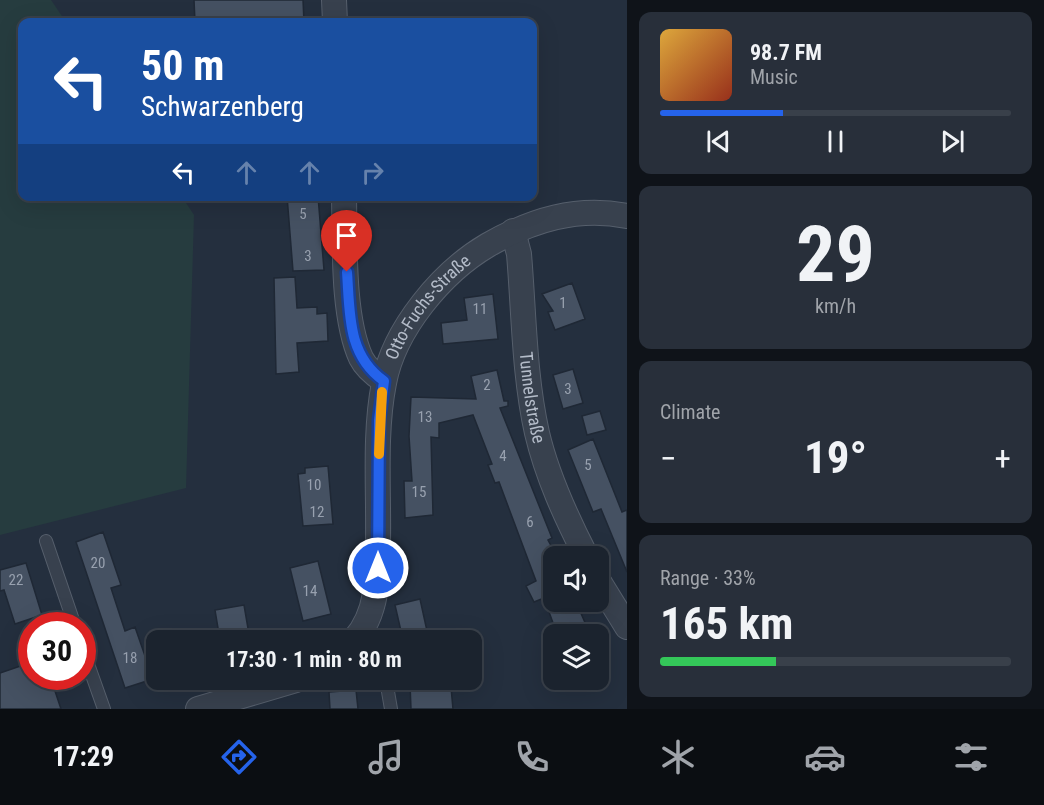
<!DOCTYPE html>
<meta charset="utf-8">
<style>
body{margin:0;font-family:"Roboto Condensed",sans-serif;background:#282f3a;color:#f1f3f6;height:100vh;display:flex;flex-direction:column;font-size:22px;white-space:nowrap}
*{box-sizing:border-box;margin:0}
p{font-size:20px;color:#a0a4aa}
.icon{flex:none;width:33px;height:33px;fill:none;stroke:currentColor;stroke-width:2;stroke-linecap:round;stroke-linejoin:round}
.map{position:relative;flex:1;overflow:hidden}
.details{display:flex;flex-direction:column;gap:12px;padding:12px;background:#0f1319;width:417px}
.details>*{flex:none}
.top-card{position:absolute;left:18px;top:18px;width:519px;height:183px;border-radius:12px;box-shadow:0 6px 24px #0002,0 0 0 2px #39404a;background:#1a4fa0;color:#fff;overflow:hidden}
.buttons{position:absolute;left:543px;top:546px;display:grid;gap:12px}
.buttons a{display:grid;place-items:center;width:66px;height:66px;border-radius:12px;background:#1b232e;box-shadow:0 6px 24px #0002,0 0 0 2px #39404a;font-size:30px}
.speed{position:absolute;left:18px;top:612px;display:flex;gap:12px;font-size:30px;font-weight:700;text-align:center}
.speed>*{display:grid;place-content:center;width:78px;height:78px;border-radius:50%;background:#1b232e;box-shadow:0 6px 24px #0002,0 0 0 2px #39404a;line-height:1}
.speed .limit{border:9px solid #d22;background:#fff;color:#111}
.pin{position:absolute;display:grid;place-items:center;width:51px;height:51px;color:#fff;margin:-62px -26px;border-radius:50% 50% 50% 0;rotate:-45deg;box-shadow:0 0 6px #0007}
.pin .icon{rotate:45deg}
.me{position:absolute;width:66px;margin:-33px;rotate:0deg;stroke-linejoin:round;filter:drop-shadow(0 0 4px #0008)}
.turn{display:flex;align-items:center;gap:21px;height:126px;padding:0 24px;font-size:27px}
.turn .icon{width:78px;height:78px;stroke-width:2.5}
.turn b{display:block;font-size:42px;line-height:51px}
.lanes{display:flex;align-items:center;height:57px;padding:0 24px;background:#0003;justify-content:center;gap:30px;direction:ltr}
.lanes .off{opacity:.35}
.big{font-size:45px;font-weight:700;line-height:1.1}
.details .card{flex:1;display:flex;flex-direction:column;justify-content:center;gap:9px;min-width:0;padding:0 21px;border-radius:12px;background:#282f3a}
.details .dial{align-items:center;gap:0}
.dial b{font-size:78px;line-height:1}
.song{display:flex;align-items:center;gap:18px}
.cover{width:72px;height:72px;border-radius:9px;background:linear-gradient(135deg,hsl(40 70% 55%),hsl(10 70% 35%))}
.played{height:6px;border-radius:3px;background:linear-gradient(90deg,#2563eb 35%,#39404a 35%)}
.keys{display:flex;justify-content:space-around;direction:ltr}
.heat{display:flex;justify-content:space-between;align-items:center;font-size:33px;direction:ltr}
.charge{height:9px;border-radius:4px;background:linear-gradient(90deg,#34c759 33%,#39404a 0)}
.trip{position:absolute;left:146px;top:630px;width:336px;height:60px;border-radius:12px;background:#1b232e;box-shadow:0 6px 24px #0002,0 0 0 2px #39404a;font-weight:700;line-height:60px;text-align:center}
.menu{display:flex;height:96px;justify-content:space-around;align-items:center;background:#0b0e12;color:#a0a4aa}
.menu .icon{width:42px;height:42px}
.menu .active{color:#2563eb}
.menu b{font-size:27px;color:#f1f3f6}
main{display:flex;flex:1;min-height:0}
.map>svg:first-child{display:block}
</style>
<main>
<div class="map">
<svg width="627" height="709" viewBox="0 0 627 709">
<rect width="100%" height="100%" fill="#242f3e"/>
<path fill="#263c3f" d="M0,0H51L66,22H22V196L182,197L194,215L186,488L0,535Z"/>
<path fill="#455162" stroke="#1f2835" stroke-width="1.5" d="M194,0H303L304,22H195Z
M287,196H318L324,270L293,271Z
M295,277L297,308L317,307V314L327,313L328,341L297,343L299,372L276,374L274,278Z
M572,283L585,319L555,330L548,312L553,311L542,294Z
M493,294L498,339L443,344L441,323L467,320L464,298Z
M573,369L583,403L563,409L553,375Z
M497,370L504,401H508V406L500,408L552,538L548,540L554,551V602H576L590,634H557L544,598L534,602L526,586L536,581L499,482L495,483L488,465L492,464L473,415L439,423V438L431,437L433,515L405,518L404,481H412L409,436L411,397L476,399L471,376Z
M600,411L606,430L587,435L582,416Z
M593,439L622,512L627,510V572L601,509L593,512L568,450Z
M328,466L333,524L303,526L298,474L305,473V468Z
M103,532L121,585L111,588L125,631L135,627L153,679L125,688L76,542Z
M318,561L331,614L303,621L290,568Z
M26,563L42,615L15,624L4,590L0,591V570Z
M420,599L429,640H403L395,605Z
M244,605L250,640H220L215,610Z
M32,662V676H50L61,709H0V673Z
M413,680H432L436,688L451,687L453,709H411L410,684H413Z
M356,690L358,709H330L329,692Z"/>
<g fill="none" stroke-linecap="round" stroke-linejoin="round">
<defs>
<path id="lane" d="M46,541L75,626
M82,647L104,709
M386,680L391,709"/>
<g id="street">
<path d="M334,0L335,22"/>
<path d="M344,196C345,243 342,316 361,358C366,368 375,375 384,381"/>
<path id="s1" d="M513,231L519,254C524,313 524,375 537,433C547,476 566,517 586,556"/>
<path d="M598,580L627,627"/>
<path id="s2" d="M354,640C378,614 378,575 378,542C379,490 374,434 384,383C394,329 442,272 488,245C532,220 577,206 627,216"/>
<path d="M198,709L296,680"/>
</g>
</defs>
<use href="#lane" stroke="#565f6c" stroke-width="14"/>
<use href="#street" stroke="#565f6c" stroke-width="26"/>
<use href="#lane" stroke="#38414e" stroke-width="12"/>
<use href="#street" stroke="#38414e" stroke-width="24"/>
</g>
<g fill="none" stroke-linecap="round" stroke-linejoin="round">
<defs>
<path id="route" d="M347,272C350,313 347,355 384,381L379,420L378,568"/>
</defs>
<use href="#route" stroke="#184099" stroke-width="15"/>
<use href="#route" stroke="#2563eb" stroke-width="10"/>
<path stroke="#f59e0b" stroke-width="10" d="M379,454L382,392"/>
</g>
<g text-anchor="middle" stroke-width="4.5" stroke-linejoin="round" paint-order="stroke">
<g font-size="15" fill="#98a1af">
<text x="303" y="219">5</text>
<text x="308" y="261">3</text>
<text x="563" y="308">1</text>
<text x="480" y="314">11</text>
<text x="487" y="390">2</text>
<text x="568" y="394">3</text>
<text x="425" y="422">13</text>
<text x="503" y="461">4</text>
<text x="588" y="470">5</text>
<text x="314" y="490">10</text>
<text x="419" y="497">15</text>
<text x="317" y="517">12</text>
<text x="530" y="527">6</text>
<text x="98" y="568">20</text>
<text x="16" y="585">22</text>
<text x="310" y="596">14</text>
<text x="130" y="663">18</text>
</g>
<g font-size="18" fill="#b4bcc9" stroke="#1d2633">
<text dy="6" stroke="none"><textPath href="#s2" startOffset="352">Otto-Fuchs-Straße</textPath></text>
<text dy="6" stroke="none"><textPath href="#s1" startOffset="168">Tunnelstraße</textPath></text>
</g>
</g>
</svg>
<div class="buttons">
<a><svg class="icon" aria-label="sound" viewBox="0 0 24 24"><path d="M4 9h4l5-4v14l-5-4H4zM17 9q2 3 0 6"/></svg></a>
<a><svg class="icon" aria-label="layers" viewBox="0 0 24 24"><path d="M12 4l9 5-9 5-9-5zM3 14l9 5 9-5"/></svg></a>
</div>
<div class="speed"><div class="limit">30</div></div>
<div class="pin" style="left:347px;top:272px;background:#d93025"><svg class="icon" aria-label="arrive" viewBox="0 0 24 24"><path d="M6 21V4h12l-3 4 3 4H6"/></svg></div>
<svg class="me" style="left:378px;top:568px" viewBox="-20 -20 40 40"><circle r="17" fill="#2563eb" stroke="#fff" stroke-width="3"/><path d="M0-11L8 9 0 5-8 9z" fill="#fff"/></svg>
<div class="trip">17:30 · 1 min · 80 m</div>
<div class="top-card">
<div class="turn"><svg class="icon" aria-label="left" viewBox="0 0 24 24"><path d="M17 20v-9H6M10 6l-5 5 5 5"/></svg><div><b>50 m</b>Schwarzenberg</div></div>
<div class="lanes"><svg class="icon" aria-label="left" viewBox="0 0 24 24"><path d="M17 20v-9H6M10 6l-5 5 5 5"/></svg><svg class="icon off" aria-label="ahead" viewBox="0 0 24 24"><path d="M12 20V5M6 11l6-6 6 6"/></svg><svg class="icon off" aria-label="ahead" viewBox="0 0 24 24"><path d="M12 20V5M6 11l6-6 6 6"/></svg><svg class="icon off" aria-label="right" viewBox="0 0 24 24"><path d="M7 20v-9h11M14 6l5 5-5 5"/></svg></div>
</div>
</div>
<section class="details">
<div class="card">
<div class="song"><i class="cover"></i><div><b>98.7 FM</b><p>Music</p></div></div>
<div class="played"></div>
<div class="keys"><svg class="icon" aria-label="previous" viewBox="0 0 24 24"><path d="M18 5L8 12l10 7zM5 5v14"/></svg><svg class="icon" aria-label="pause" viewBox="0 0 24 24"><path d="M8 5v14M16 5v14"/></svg><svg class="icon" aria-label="next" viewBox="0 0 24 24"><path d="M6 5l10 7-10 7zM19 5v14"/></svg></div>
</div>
<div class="card dial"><b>29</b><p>km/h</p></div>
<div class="card"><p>Climate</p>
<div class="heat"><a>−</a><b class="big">19°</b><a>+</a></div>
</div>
<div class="card"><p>Range · 33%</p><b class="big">165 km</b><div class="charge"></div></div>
</section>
</main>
<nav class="menu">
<b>17:29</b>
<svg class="icon active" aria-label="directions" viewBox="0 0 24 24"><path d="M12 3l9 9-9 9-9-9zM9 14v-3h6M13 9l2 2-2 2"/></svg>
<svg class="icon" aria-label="music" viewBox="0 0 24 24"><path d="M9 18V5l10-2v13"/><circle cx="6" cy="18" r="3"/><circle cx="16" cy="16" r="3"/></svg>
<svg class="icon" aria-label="phone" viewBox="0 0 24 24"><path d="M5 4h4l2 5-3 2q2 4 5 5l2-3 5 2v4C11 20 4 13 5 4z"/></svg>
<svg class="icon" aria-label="climate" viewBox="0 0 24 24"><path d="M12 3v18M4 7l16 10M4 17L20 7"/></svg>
<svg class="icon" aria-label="car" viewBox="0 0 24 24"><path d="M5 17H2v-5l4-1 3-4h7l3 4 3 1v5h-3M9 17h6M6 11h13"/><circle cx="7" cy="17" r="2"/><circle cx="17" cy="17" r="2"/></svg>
<svg class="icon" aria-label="filters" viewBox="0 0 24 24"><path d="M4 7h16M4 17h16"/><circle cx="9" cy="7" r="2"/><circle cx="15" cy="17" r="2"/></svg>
</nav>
